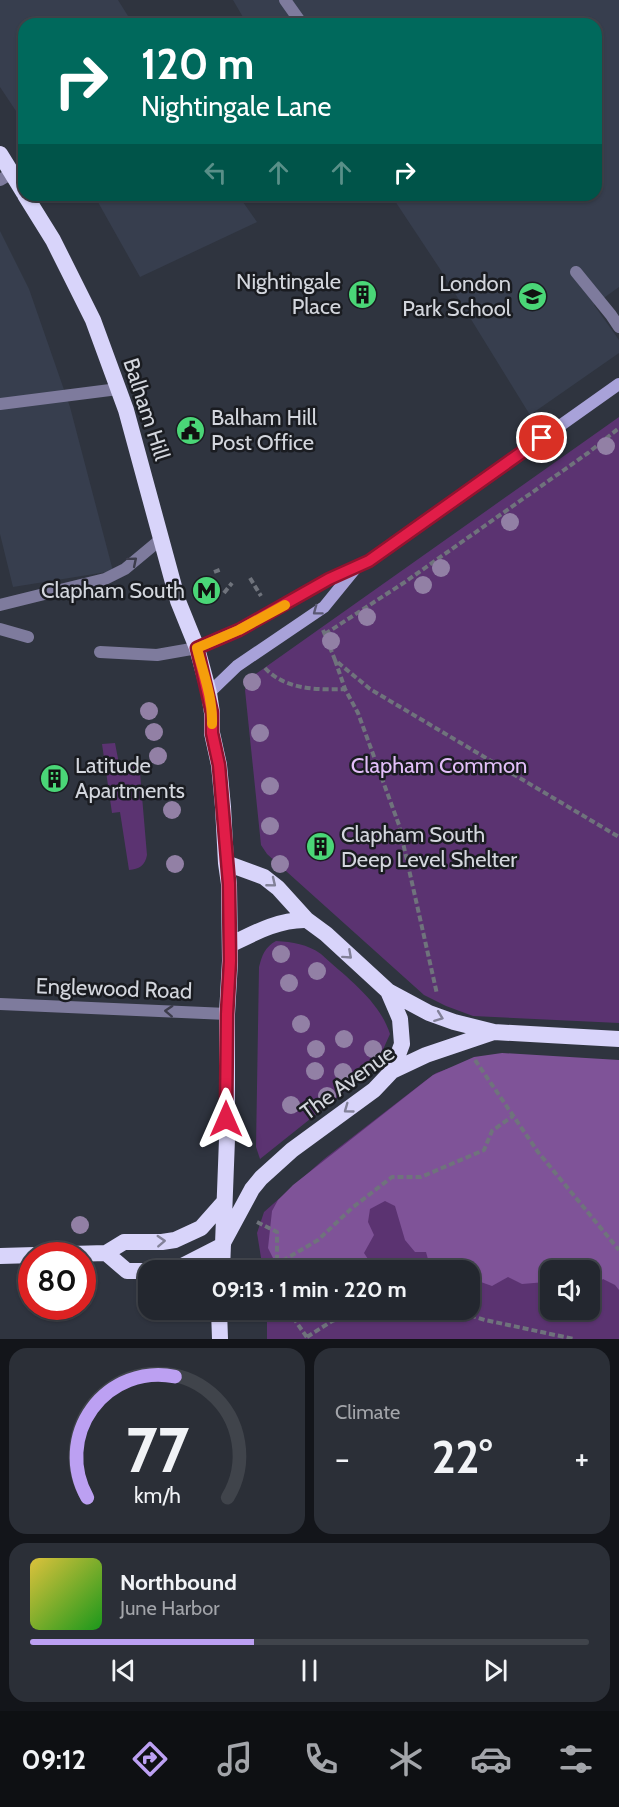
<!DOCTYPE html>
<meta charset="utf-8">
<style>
body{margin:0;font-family:Cabin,sans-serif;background:#2b2f37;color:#f1f3f6;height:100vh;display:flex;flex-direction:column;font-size:22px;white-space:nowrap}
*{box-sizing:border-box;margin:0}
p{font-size:20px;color:#a3a5aa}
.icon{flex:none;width:33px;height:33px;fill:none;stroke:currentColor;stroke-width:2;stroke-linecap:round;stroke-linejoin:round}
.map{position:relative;height:1339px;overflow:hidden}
.panel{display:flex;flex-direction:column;gap:9px;padding:9px;background:#13151a;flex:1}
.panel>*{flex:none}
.guide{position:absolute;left:18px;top:18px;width:584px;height:183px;border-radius:18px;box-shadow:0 2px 4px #0004,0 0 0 2px #40444b;background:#00695c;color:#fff;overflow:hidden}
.tools{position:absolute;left:540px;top:1260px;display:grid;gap:12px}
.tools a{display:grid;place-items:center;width:60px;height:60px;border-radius:12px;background:#23272f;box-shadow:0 2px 4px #0004,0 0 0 2px #40444b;font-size:30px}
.speed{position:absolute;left:18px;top:1242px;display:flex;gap:12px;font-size:30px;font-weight:700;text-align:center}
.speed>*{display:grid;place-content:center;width:78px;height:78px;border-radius:50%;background:#23272f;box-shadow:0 2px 4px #0004,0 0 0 2px #40444b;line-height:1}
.speed .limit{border:9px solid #d22;background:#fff;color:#111}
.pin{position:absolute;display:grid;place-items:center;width:51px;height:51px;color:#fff;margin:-26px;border:3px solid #fff;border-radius:50%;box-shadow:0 2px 6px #0007}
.me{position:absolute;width:66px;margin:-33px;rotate:0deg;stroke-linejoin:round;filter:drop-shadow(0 0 4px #0008)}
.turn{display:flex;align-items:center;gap:21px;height:126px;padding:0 24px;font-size:27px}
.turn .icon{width:78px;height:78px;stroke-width:2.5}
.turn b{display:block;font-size:42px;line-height:51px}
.lanes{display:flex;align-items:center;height:57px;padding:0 24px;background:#0003;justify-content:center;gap:30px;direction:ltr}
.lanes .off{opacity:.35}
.big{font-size:45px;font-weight:700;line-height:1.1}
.panel .card{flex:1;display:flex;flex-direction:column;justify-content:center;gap:9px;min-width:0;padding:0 21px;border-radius:18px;background:#2b2f37}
.panel .dial{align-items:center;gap:0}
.dial svg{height:156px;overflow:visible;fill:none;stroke:#40444b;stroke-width:7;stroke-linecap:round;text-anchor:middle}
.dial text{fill:#f1f3f6;stroke:none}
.song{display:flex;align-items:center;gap:18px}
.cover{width:72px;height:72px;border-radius:9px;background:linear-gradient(135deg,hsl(50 70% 55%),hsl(120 70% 35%))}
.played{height:6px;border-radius:3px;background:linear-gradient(90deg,#bca0f2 40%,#40444b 40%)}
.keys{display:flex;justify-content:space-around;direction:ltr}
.heat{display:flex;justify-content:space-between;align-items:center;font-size:33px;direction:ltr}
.panel .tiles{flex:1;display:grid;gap:9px;grid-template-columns:1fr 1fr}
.card:last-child{grid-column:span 2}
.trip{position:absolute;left:138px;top:1260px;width:342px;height:60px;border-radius:18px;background:#23272f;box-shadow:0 2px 4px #0004,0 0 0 2px #40444b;font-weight:700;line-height:60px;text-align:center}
.dock{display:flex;height:96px;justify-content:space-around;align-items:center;background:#0e1013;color:#a3a5aa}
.dock .icon{width:42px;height:42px}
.dock .current{color:#bca0f2}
.dock b{font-size:27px;color:#f1f3f6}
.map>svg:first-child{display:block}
</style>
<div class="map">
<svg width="619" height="1339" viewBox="0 0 619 1339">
<rect width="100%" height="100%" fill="#2f343f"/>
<path fill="#373e4e" d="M0,0H118L133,24H24V123L0,87Z
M233,0H619V287L594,305L619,340V353L530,415L440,269L391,195H596V24H247Z
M94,195H238L257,222L140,277Z
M0,231L29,289L70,407L113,571L13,587L0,534Z"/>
<path fill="#5b3371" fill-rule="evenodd" d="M619,417V1023L473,1016L446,1006L424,995L267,854L261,845L245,690L251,677L260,671Z
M115,743L119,764L139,761L147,855C145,866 139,869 129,870L120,812L112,813L102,744Z
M276,941C293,942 307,944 321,954C347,978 379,1000 390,1034L381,1054L364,1076L260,1159L256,1147L259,967C262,955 265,947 276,941Z
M461,1064L619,1068V1339H267V1310H470V1270H263L257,1233L264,1212L324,1159L425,1081L436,1073ZM550,1270H590V1310H550Z"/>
<path fill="#7f5398" d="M502,1053L619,1060V1290L615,1285L603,1279L590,1291V1270H550V1286L546,1282L522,1284L508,1277L492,1286L478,1281L470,1282V1270H431L426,1252H415L405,1240L395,1206L385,1201L370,1209L368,1222L374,1235L364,1253L368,1259L367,1270H279L268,1248L272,1211L278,1200L293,1185L433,1075L474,1057Z"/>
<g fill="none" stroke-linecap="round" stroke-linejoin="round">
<path stroke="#6f737c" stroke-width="4" stroke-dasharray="6 3" stroke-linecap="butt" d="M214,572L222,569
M250,578L261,596
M224,593L232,583
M323,630L335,660L370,689L619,837
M325,634L405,582L588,453L619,428
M335,660L345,689L358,713L399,825L437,994
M265,668C285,690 318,690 345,689
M475,1060L538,1152L619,1250
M257,1222L277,1232V1270
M267,1270L318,1240L352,1208L392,1177H421L484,1150L492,1131L513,1116
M288,1310L308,1339
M453,1310L485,1320L574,1339
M307,1337L332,1321L362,1311L402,1317L428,1310"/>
<path stroke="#7e7b9d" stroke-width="12" d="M285,0L302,24
M576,272L611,315L619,327
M0,605L105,579L125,569L161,539
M0,629L28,637
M100,652L157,655L197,648"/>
<path stroke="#7e7b9d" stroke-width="12" d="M0,180L12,173
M0,404L118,389
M0,1004L227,1014"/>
<path stroke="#a8a2d9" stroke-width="12" d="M197,648L239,630L329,579L369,561L619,384
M209,693L237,666L324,607L355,569"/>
<path stroke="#d8d4fa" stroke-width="16" d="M0,154L24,193
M25,195L53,240L93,320L126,410L178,601L197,648L209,693L212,713V733L219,765L223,807L226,863L229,884L230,961L227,1014V1139L222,1270
M226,863L264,877L278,888L307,920L326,934L388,991L429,1013L454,1022L494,1032
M230,945C254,933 279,919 307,920
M388,991L400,1019L402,1044L392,1071
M224,1241L252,1189L261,1178L292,1150L374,1090L392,1071L426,1055L494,1032L619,1039
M106,1253L127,1271H148
M0,1256L106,1253L124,1242H162L175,1240L201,1228L224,1202
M162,1270L178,1268L223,1245
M219,1310L220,1339"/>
</g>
<g fill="#9280a5">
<circle cx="606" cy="446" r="9"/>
<circle cx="510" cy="522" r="9"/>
<circle cx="441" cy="568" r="9"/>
<circle cx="423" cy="585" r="9"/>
<circle cx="367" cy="617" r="9"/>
<circle cx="331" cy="641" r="9"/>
<circle cx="252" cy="682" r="9"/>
<circle cx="149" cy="711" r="9"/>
<circle cx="154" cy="732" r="9"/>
<circle cx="260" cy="733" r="9"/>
<circle cx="158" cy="756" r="9"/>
<circle cx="270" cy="786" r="9"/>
<circle cx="172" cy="810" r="9"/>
<circle cx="270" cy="826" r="9"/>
<circle cx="175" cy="864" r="9"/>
<circle cx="280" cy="864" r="9"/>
<circle cx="281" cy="954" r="9"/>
<circle cx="317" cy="971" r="9"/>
<circle cx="289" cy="983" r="9"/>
<circle cx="301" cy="1024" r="9"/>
<circle cx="344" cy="1039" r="9"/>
<circle cx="316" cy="1049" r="9"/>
<circle cx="373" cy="1049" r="9"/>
<circle cx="315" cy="1071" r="9"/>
<circle cx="343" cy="1072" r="9"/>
<circle cx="327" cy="1096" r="9"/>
<circle cx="291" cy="1105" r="9"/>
<circle cx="80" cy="1225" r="9"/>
</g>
<defs><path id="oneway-chevron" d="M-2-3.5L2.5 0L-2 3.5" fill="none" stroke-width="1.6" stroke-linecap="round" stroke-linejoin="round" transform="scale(1.5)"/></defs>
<g stroke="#3d3d4c">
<use href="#oneway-chevron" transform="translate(133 561) rotate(-40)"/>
<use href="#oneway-chevron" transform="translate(169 1011) rotate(-177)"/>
</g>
<use stroke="#5a5874" href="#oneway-chevron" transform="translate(317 611) rotate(143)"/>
<g stroke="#828198">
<use href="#oneway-chevron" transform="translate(272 883) rotate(39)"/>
<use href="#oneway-chevron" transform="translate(348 955) rotate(42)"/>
<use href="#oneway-chevron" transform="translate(439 1017) rotate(21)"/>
<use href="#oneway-chevron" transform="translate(348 1109) rotate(144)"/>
<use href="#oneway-chevron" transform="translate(161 1241) rotate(-3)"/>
</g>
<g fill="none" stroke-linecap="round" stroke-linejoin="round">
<defs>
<path id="route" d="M226,1119L227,1014L230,961L229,884L219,765L212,733V713L197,648L239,630L329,579L369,561L542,438"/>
</defs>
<use href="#route" stroke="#92132f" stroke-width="15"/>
<use href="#route" stroke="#e11d48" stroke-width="10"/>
<path stroke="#f59e0b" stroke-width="10" d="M212,724C213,698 203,673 197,648L239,630L285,605"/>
</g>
<defs>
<symbol id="building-disc" viewBox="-11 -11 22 22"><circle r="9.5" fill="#4ad677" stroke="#1a1c21"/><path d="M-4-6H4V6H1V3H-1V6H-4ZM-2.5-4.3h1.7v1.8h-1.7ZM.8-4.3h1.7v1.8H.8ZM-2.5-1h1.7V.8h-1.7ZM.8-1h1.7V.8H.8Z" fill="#111"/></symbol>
<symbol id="school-disc" viewBox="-11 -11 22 22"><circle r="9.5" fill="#4ad677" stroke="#1a1c21"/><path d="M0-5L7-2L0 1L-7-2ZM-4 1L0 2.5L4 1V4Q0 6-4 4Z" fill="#111"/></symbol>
<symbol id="civic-disc" viewBox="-11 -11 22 22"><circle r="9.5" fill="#4ad677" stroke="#1a1c21"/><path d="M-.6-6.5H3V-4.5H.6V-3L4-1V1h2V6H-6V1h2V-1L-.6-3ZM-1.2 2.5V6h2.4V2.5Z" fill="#111"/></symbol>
<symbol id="metro-disc" viewBox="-11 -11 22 22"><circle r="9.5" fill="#4ad677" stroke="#1a1c21"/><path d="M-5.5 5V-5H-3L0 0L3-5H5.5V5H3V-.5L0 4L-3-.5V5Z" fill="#111"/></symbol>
</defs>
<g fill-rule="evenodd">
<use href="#building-disc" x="346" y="278" width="33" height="33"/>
<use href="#school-disc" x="516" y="280" width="33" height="33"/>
<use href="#civic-disc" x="174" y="414" width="33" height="33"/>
<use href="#metro-disc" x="190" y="574" width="33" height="33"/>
<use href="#building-disc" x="38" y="762" width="33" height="33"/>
<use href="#building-disc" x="304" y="830" width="33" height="33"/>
</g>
<g text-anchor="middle" stroke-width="5" stroke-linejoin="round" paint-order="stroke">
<g font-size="22" fill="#d3d6dd" stroke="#1a1c21" text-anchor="end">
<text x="341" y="289">Nightingale<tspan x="341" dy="25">Place</tspan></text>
<text x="511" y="291">London<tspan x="511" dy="25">Park School</tspan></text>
<text x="211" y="425" text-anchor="start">Balham Hill<tspan x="211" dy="25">Post Office</tspan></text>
<text x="185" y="598">Clapham South</text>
<text x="75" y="773" text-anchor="start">Latitude<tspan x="75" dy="25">Apartments</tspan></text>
<text x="341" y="842" text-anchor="start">Clapham South<tspan x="341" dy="25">Deep Level Shelter</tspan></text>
</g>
<g font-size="22" fill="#d3d6dd" stroke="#1a1c21">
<text transform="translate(147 409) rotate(72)" y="8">Balham Hill</text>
<text transform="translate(114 988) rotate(2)" y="8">Englewood Road</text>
<text transform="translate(347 1082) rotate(-36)" y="8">The Avenue</text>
</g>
<g font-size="22" fill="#e3bff9" stroke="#1a1c21">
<text x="439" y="773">Clapham Common</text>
</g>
</g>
</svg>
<div class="tools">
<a><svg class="icon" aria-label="sound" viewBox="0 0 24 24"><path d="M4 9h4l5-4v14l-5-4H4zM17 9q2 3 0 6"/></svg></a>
</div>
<div class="speed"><div class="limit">80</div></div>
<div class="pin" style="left:542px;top:438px;background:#d93025"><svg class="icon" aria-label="arrive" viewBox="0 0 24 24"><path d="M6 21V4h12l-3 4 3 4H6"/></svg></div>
<svg class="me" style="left:226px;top:1119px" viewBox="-20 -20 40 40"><path d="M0-17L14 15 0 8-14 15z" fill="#e11d48" stroke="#fff" stroke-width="4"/></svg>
<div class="trip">09:13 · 1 min · 220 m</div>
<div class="guide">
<div class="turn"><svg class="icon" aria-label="right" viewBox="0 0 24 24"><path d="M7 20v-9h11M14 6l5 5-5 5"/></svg><div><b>120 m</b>Nightingale Lane</div></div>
<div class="lanes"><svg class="icon off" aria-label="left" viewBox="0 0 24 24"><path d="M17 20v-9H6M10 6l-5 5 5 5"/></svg><svg class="icon off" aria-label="ahead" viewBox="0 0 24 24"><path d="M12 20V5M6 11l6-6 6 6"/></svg><svg class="icon off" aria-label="ahead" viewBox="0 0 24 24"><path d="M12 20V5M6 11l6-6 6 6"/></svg><svg class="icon" aria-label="right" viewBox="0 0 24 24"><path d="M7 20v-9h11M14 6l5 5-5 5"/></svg></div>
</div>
</div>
<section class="panel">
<div class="tiles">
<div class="card dial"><svg viewBox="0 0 100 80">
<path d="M14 69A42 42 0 1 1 86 69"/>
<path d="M14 69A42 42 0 0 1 59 7" stroke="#bca0f2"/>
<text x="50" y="56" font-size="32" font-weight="700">77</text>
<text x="50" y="72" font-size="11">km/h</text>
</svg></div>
<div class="card"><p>Climate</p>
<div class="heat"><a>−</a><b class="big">22°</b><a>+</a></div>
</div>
<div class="card">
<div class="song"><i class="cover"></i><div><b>Northbound</b><p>June Harbor</p></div></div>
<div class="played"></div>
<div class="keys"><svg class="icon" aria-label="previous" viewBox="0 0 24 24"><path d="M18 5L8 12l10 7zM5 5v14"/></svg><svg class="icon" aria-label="pause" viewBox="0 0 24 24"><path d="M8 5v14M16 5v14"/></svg><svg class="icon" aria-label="next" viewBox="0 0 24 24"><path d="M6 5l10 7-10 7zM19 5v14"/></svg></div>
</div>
</div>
</section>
<nav class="dock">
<b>09:12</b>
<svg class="icon current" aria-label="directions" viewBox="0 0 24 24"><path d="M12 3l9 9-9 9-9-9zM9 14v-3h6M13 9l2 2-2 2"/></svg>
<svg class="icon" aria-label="music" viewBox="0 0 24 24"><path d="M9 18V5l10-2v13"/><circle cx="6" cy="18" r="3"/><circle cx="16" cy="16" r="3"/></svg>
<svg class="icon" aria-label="phone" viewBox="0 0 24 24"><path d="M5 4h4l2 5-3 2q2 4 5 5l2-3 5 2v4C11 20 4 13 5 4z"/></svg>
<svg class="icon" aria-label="climate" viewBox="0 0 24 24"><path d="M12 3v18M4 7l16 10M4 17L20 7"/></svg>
<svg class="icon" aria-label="car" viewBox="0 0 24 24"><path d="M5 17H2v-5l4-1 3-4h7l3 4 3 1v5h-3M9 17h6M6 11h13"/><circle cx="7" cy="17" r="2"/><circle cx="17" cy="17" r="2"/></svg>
<svg class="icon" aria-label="filters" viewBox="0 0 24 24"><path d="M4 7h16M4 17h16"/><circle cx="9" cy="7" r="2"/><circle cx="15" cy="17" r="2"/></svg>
</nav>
